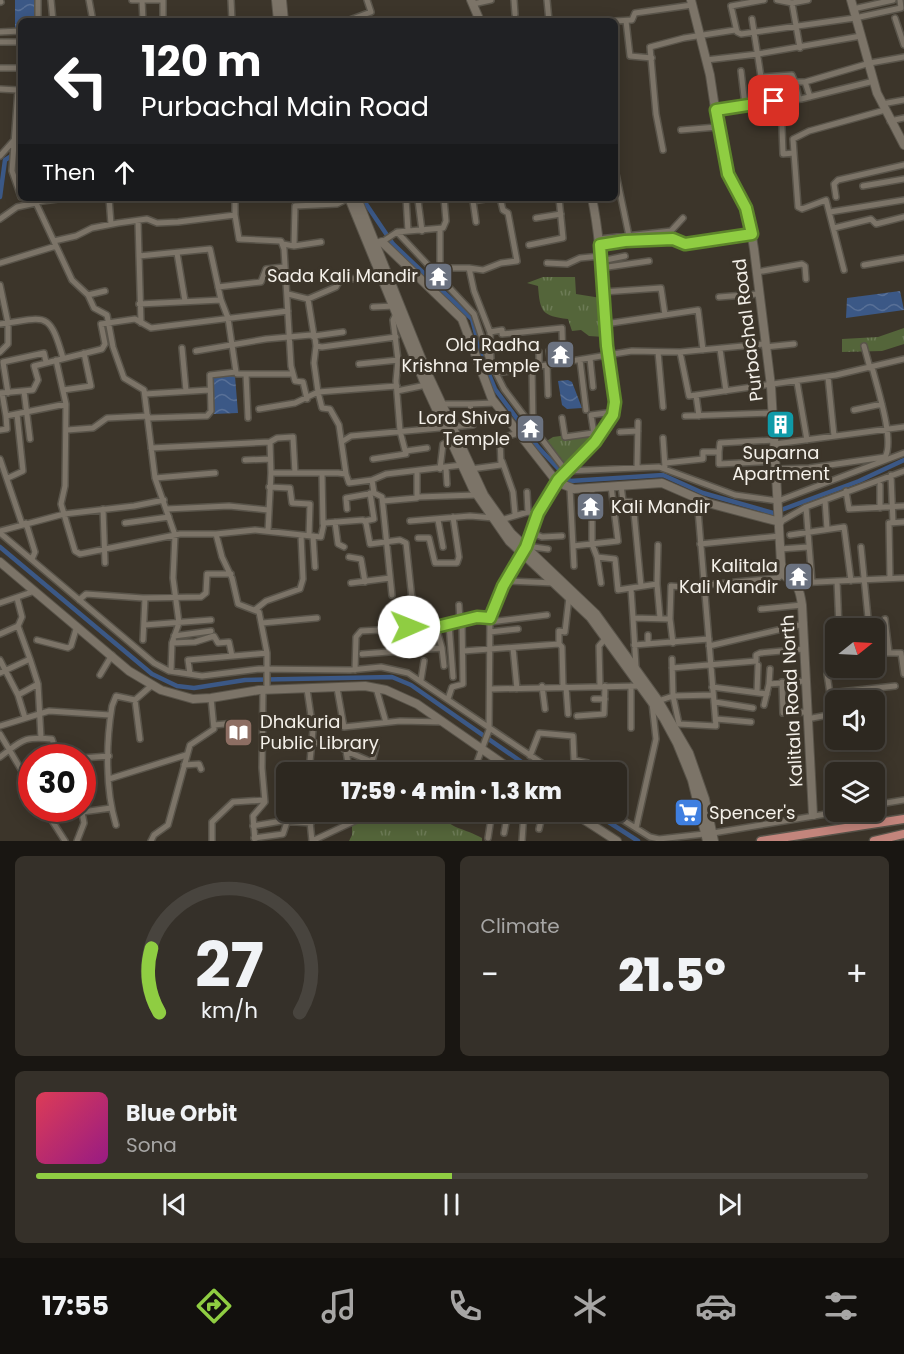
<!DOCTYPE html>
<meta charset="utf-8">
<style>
body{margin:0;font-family:Poppins,sans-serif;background:#353029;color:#f1f3f6;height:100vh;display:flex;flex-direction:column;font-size:22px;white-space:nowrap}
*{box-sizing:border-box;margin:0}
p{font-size:20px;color:#a7a6a5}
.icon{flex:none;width:33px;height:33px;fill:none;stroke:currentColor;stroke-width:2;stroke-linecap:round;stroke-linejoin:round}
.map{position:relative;height:841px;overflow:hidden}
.drawer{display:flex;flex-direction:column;gap:15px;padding:15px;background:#191612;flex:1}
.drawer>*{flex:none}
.guide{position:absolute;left:18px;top:18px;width:600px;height:183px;border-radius:9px;box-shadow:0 3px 15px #0003,0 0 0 2px #48443e;background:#202124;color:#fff;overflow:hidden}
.needle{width:39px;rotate:72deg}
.controls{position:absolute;left:825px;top:618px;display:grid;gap:12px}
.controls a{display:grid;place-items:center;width:60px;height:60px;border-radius:9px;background:#2d2820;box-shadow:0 3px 15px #0003,0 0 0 2px #48443e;font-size:30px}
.speed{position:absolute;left:18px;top:744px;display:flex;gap:12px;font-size:30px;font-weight:700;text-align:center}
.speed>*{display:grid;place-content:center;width:78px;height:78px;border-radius:50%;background:#2d2820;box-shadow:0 3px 15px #0003,0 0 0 2px #48443e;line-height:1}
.speed .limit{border:9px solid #d22;background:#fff;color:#111}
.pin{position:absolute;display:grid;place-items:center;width:51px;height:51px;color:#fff;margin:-26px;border-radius:12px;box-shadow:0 3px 9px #0006}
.me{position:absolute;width:66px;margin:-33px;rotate:89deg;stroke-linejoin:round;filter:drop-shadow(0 0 4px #0008)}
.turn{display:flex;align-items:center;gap:21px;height:126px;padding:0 24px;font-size:27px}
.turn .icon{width:78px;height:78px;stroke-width:2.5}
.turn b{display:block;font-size:42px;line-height:51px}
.then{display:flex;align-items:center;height:57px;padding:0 24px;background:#0003;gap:12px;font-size:22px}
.big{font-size:45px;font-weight:800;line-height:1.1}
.drawer .card{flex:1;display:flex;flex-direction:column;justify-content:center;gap:9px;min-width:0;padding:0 21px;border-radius:9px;background:#353029}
.drawer .dial{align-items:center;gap:0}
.dial svg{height:156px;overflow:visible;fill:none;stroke:#48443e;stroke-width:7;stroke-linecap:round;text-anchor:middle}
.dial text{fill:#f1f3f6;stroke:none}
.song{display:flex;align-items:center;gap:18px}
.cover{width:72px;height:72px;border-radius:9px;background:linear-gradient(135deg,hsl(350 70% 55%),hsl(310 70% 35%))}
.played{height:6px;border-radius:3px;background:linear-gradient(90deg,#8fcd42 50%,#48443e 50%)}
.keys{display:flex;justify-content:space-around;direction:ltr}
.heat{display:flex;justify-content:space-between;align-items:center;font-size:33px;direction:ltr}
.drawer .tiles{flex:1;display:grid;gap:15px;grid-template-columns:1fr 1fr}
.card:last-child{grid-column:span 2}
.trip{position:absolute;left:276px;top:762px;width:351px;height:60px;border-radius:9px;background:#2d2820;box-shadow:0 3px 15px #0003,0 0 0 2px #48443e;font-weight:800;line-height:60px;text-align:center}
.tabs{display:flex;height:96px;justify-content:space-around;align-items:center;background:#12100d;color:#a7a6a5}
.tabs .icon{width:42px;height:42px}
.tabs .selected{color:#8fcd42}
.tabs b{font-size:27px;color:#f1f3f6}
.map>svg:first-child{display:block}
</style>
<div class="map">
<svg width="904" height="841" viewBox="0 0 904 841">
<defs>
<pattern id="grass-tufts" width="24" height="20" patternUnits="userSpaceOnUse" patternTransform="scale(1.5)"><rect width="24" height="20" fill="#54653a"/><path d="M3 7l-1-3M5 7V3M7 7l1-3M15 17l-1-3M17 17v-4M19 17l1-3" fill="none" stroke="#6d7b56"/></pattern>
<pattern id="water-waves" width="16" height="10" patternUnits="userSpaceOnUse" patternTransform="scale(1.5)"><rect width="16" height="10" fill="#3b5886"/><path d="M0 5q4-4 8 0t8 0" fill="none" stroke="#587097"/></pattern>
</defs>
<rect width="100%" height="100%" fill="#3c352a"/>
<path fill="url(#grass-tufts)" d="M543,277H575L576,294L601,298L604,337L589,336L581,330L572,331L568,319C542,316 540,312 538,286L527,283Z
M904,328V344L882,351L842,352V339L878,337Z
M582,433L598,436L565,469L542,444L553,437Z
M381,812H398L400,815L411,812H437C450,829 464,828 482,838V841H349L352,835V824Z"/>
<path fill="url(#water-waves)" d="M15,0H35V21H21V28H15Z
M900,291L904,310L846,318L847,298Z
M212,376H235L238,413L214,414Z
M568,380L572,382L582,408L567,409L562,405L558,381Z"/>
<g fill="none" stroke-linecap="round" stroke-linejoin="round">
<path stroke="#3b5886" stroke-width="4.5" d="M0,197L5,160L21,150
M362,198L393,244L472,319L482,357L495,389L538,447L570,481L663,475L703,493L773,513L859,481L904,460
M0,547L152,674L177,686L194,688L245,680L392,677L411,685L536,772
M593,812L638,841"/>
<defs>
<path id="street" d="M0,0L1,2
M38,0V21
M51,0L53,21
M89,0L93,21
M132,0H163
M142,0L143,21
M163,0V21
M231,0L232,21
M514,0L515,14
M547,0L549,21
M764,0L731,6L737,32L741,34L855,18L901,8L900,0
M777,0L792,3L808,0
M792,3L800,48
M473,4L491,0
M853,9L893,0
M895,18L904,45
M752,19L761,77L792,75L795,82H805L870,63L904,57
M347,21L371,12L367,0
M615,21L632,20L635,13L692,5
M626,21L630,56L652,58
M0,32L21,31
M0,42H21
M706,60L758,54L861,36
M0,68H21
M741,71L745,105
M795,82L799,99
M805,82L810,97
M0,89L18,90L12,171L21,197
M781,101L783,154L794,153
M882,104L904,100
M716,110L801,99L874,81
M890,121L904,118
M681,130L717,127
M663,150L656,114L650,47L684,38L735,30
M0,156L16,138L21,136
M615,169L629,236
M863,186L904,179
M836,197L834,184L838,180L904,165
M109,198L111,224
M235,198V215
M406,198L408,231
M471,198L473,201L491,198
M473,201L476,222
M35,202L65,198
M830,212L904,200
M536,218L561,214
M0,219L17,207L36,203L72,280L88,295L94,308L107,315L113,347L124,378L144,390L155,478L175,535L173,578L179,623L172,643L171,671
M138,221L139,256
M834,228L871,219L876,224L904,217
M422,231L418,200L429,198
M671,231L673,239L685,244L752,234
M397,232L443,228L446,221L444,198
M599,239L671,231L683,218
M54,241L76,236L92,228L118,223L147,219L157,223L178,222L235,215L239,239L281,241L284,249L291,366L295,381L303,382L307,399
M382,242L397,232L474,314L488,357L504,389L566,471L659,467L735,495L778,501L904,453
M283,244L294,246L321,242
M529,245L563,238L559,198
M600,245L625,241L673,239
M294,246L295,206L337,204L349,198
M177,253L185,301
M601,261L625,256
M0,263L56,246
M547,263L567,264L580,258L601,256
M864,265L904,258
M440,268H469L474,291L490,332L502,330V334L562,328L563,362
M469,268L483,270L501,263L517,261L508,213L503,210L500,198
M601,268L649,261
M440,270V230
M844,270L826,200L802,209L798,207L793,139L809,131L885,110
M757,272L802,264L805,266L806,279
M0,285L8,323V344L0,352
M218,287L261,282L266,269L284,267
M603,292L661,288L665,315
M288,294L308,299L336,287L340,280L381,276
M88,295L105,291
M719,297L758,294
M308,299L314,336L343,332
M139,304L221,300
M373,307L395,306
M141,323L139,256L210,249L221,300L228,318L236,372L210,375L211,411L207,416L148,418
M0,324C46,318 49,309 63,358
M605,324L698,310L703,350
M490,332L491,360
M864,346L870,368
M765,347L794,344
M182,348L186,391
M720,349L726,391
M196,351L266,339L311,335L315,338L316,346L322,347L396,337
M549,351L551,365
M539,352V366
M658,352L663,407
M680,352L689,396L836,375L904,359
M590,358L593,387
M56,360L66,404L65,486L61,504L64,514L134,506L164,500
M580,360L586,410
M359,364L398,360
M547,365L548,395
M532,368L533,426
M497,373L632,351L680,352L764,344
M237,374H293
M246,374L248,418
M828,377L834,436
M797,382L807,440
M63,390L91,386L84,353
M24,391L30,439
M397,391L426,385
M0,393L33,390L38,380L34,366L102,349L105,344L101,324L135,319L151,328L288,311
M2,393L6,416L66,404
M8,393L3,362L44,353L46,362
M145,394L209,390
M696,395L699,416
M441,404H470
M259,409L295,403L318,392L314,363L316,346
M854,410L882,404
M685,416L773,413
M562,418L565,437L593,433L600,436
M0,430L7,429L6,416
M67,430L93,428L107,418L148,416
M620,432L638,431
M594,434L591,415L614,412
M663,438L665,467
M343,441L351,436L473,425L470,404L495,403
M775,444L904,427
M151,448L270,442
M406,451L427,448
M719,452L720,443L775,440
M0,459L22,524
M373,459L406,454L400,431L396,381L398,360L393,320L396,314
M245,460L270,459
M502,461L513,492L515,514
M665,463L703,459V452H719V464L776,461
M446,468L447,484
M637,468L638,422
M440,469L443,444L451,440
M471,469L501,465L500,438L519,433
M777,469L809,468L885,457C895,441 877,387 872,367
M271,473L270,442L277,438L293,437L295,473
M322,474L323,524
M346,474L339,425L330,409L322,408L318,392L397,386
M891,475L893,523
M8,478L23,471L17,414
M155,478L215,473
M621,485L623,501L633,502L641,586
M269,487L290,488L292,503L310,504L309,536
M592,487V544L597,557L615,559L618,590L657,584L658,545
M570,488L574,566
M846,491L849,509L904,506
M527,492L528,512L537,515
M418,497L476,495
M825,500L827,529
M383,501L417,498V472
M806,507L812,582
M880,508V485
M103,509L105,563
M166,509L229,506L268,510
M347,509L346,498L374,493
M438,520L443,547
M501,520L528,512
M365,521L374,519L370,493
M410,521L470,516L494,518
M335,522L338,544L344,547
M780,522L806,507L904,471
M26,523L35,552L32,559
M125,523L169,517
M0,531L64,514L75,551L80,554L180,534H216L255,530L321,537L324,523L363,520L366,523L370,544L400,540L406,543L415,627
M268,531L271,473H338L346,474L349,483L372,480
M530,532L542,537L562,536
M0,533L154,663L169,671L202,676L259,669L350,670L381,667L408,673L555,772
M216,534L222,557L232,578L238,604L259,612L267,653V690
M790,535L844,527L851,581
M313,536L315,567
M418,538H429L435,563H457L459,557L453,517
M700,544L780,536
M526,546L548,549
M573,546L618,541L611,486
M861,547L869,628
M780,549L808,547
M349,557L361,559L365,582
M597,557L601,583
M732,569L781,563
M890,578L889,523L904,522
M506,581L554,583
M837,581L904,578
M351,583L390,578
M797,583L837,581L839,628
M657,584L660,618
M705,585L778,578L783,574
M631,589L633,618L670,619L673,643
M392,595L382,497L374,493L372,480L386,474L462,465
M17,598L22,617L18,626
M79,600L86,594L143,598L201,597L206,593L207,574H231
M0,603L35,591
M459,605L460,621
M256,609L266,601L300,589L303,579L301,535
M761,609L802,605
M633,618L636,667
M670,619L671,586L706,589
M885,619L889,652
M490,622L547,615
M262,623L317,618
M449,624L453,677
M144,625L211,620
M436,627L442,648L444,666
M490,632L518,629
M0,634L18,626L30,659L0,673
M648,635V644
M174,636L211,631
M37,640L68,648L71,646L77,626
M143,640L145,598
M172,643L195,642L214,636L218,643L229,642L232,656
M559,644V631L565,632L569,597
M634,645L709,639
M709,646L804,624
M513,648L517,689
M463,651L559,644L562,647L563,686
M874,653H901L904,674
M362,654L442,648
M30,659L38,684
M672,659L673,696L679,724L716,726L697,498
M0,660L18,695L25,718
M672,668L756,661V655L760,653L804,649
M839,668H851
M355,670L356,637L361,631L436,627L477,617L490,618
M190,674L188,660L267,653
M100,675L112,655
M421,680L424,661
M782,682L783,713L807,712
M769,684L770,669
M542,686L545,709
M600,686L599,646L605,639
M631,686V728
M566,687L568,714
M712,687L767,694
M337,688L344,727L400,721L443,722
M376,688L385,719
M307,689L313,730L309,772
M491,689L640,686
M757,692L758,665
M830,693L895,686
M18,695L38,684L41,738
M448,699L452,687L463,684L462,621
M594,699H605
M135,700L140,739
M715,702L753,708
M764,705L769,684L805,681
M577,716L604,714L605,686
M716,719L751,722
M807,719L833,714L827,674L840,668
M214,725L235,723L241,737
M0,726L49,711L110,715
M0,734L32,788
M313,743H337L346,751L372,762L373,769L457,766L479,772
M346,751L349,769H373L371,772
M530,756L539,733L573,736L574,760L588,763L589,772
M0,757C22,741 22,736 52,739L58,758
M82,758L109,756
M372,762L376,746
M184,765L199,764L201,769
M474,770L489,730L490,614L526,547L536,517L557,482
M22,772L32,768
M109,779L186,755
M874,805L904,800
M44,808L65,841
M309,812L312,841
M610,812L650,837L659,839L713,833L838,812
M459,818L460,812
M116,825C105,789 106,743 112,706L116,696L135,700L151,686
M253,826L282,821L311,823
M636,828L656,739L652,703L673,696L713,695
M539,829L543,812
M504,833L508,812
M254,838L283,834L287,822
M488,838L492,812
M77,841L84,823L82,812L111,808
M151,841L154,835L168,825L190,745L214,729L211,698
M212,841V822L233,802L264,800
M255,841L253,816L265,802L262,768L263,690
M312,841L374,812
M522,841L524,812"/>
<path id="secondary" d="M276,0L278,21
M282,0L284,21
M471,0L480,21
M691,0L710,75L721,148L729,179L748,211L754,249L771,386L781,563L783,574C797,587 799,584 802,605L813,815
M851,0L877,93L904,145
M349,198L427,389L473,489L509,541L590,617L664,719L677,743L692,780L707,841
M357,198L426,370L484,495L511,533L596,614L658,700L689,753L705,799L714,841
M377,244L382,242L462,319L492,399L557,482L574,489L662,483L708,503L780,522
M557,482C573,459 604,443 613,416C620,394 609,366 607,344C602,295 602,246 592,198
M0,562L129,671L161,690L193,699L211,698L259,690L365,686L386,690L417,704L515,772
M572,812L617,841"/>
<path id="primary" d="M761,841L904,819
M874,841L904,834"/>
</defs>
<use href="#street" stroke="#59544a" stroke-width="8"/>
<use href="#secondary" stroke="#59544a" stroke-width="10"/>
<use href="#primary" stroke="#59544a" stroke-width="11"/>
<use href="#street" stroke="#7c7468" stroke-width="5"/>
<use href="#secondary" stroke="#7c7468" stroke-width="8"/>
<use href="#primary" stroke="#c3857c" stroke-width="8"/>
</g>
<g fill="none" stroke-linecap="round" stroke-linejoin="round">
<defs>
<path id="route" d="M409,627H436L477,617L490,618L503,586L526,547L538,513L558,480L595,442L613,415L615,402L607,346L600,245L625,241L673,239L685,244L752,234L746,208L728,174L716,110L774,101"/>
</defs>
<use href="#route" stroke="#5d852b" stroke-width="15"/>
<use href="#route" stroke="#8fcd42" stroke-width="10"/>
</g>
<defs>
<symbol id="temple-square" viewBox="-11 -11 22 22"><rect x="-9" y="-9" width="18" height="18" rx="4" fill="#6b7280" stroke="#3c352a"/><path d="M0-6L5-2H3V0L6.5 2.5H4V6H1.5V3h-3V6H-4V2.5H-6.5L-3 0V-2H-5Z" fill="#fff"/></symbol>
<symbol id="building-square" viewBox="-11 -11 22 22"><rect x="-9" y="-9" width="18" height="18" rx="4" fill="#0f9aa8" stroke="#3c352a"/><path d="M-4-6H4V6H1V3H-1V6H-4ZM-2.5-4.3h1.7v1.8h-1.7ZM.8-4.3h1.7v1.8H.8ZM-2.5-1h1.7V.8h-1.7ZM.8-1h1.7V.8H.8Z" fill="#fff"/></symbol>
<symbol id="library-square" viewBox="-11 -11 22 22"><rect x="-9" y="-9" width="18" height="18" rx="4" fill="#8d6e63" stroke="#3c352a"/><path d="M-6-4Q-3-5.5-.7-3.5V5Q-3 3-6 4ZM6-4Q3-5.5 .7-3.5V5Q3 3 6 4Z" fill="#fff"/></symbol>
<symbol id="supermarket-square" viewBox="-11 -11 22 22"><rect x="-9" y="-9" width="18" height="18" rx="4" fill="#3f7fe0" stroke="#3c352a"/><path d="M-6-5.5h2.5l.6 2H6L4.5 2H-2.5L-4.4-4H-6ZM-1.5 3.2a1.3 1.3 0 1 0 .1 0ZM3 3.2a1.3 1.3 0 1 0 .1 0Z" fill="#fff"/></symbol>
</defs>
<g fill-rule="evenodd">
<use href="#temple-square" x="422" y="260" width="33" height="33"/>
<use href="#temple-square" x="544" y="338" width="33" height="33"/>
<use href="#building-square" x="764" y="408" width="33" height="33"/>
<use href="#temple-square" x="514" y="412" width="33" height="33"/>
<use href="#temple-square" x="574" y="490" width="33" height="33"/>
<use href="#temple-square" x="782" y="560" width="33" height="33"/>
<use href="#library-square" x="222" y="716" width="33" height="33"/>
<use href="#supermarket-square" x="672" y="796" width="33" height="33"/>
</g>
<g text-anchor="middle" stroke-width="6" stroke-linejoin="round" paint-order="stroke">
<g font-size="18" fill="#f4f0e9" stroke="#3c352a" text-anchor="end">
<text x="418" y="282">Sada Kali Mandir</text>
<text x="540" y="351">Old Radha<tspan x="540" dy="21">Krishna Temple</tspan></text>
<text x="510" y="424">Lord Shiva<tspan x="510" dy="21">Temple</tspan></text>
<text x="781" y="459" text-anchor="middle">Suparna<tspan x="781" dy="21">Apartment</tspan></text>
<text x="611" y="513" text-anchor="start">Kali Mandir</text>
<text x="778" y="572">Kalitala<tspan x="778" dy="21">Kali Mandir</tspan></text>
<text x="260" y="728" text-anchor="start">Dhakuria<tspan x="260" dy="21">Public Library</tspan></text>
<text x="709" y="819" text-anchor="start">Spencer's</text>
</g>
<g font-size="18" fill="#f4f0e9" stroke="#3c352a">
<text transform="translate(748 330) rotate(-97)" y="6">Purbachal Road</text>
<text transform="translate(792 701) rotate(-93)" y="6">Kalitala Road North</text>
</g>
</g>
</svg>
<div class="controls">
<a><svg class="needle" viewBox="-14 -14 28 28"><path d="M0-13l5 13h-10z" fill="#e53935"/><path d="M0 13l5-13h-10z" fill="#a7a6a5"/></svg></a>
<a><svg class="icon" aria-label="sound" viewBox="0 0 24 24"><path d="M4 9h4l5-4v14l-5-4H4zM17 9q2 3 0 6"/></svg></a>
<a><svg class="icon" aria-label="layers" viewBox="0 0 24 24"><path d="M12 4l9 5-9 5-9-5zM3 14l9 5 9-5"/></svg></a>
</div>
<div class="speed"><div class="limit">30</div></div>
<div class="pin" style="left:774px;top:101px;background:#d93025"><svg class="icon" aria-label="arrive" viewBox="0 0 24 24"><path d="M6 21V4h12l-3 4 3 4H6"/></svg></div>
<svg class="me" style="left:409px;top:627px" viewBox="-20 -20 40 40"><circle r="19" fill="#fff"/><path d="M0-13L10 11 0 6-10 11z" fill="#8fcd42"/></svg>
<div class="trip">17:59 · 4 min · 1.3 km</div>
<div class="guide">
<div class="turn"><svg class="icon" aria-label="left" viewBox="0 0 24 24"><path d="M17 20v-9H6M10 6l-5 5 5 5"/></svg><div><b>120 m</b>Purbachal Main Road</div></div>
<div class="then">Then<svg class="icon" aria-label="ahead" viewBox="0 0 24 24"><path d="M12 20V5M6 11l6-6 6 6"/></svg></div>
</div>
</div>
<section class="drawer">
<div class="tiles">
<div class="card dial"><svg viewBox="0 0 100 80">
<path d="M14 69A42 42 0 1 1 86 69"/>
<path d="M14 69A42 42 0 0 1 10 36" stroke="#8fcd42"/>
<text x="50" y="56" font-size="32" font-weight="700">27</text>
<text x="50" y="72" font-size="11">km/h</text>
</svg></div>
<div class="card"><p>Climate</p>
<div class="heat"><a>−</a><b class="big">21.5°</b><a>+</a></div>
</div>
<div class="card">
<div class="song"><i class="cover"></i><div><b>Blue Orbit</b><p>Sona</p></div></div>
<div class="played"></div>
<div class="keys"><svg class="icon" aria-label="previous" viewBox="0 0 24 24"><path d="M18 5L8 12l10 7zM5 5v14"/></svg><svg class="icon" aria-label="pause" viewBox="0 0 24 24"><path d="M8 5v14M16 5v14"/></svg><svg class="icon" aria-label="next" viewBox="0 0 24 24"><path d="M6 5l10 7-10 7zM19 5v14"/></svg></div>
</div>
</div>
</section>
<nav class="tabs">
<b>17:55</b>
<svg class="icon selected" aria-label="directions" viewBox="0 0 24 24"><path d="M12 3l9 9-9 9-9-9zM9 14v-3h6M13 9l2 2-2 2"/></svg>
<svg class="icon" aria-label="music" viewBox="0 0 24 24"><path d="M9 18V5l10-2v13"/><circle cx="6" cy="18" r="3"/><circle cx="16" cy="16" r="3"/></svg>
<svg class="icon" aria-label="phone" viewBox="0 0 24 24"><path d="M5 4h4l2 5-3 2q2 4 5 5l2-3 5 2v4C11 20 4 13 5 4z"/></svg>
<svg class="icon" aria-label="climate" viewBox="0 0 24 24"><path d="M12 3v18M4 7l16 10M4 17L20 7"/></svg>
<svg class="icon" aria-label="car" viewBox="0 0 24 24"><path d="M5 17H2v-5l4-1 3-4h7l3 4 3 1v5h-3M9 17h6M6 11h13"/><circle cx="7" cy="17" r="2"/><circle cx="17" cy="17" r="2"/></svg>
<svg class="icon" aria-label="filters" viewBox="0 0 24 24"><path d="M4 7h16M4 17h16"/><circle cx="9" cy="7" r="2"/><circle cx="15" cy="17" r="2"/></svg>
</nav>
